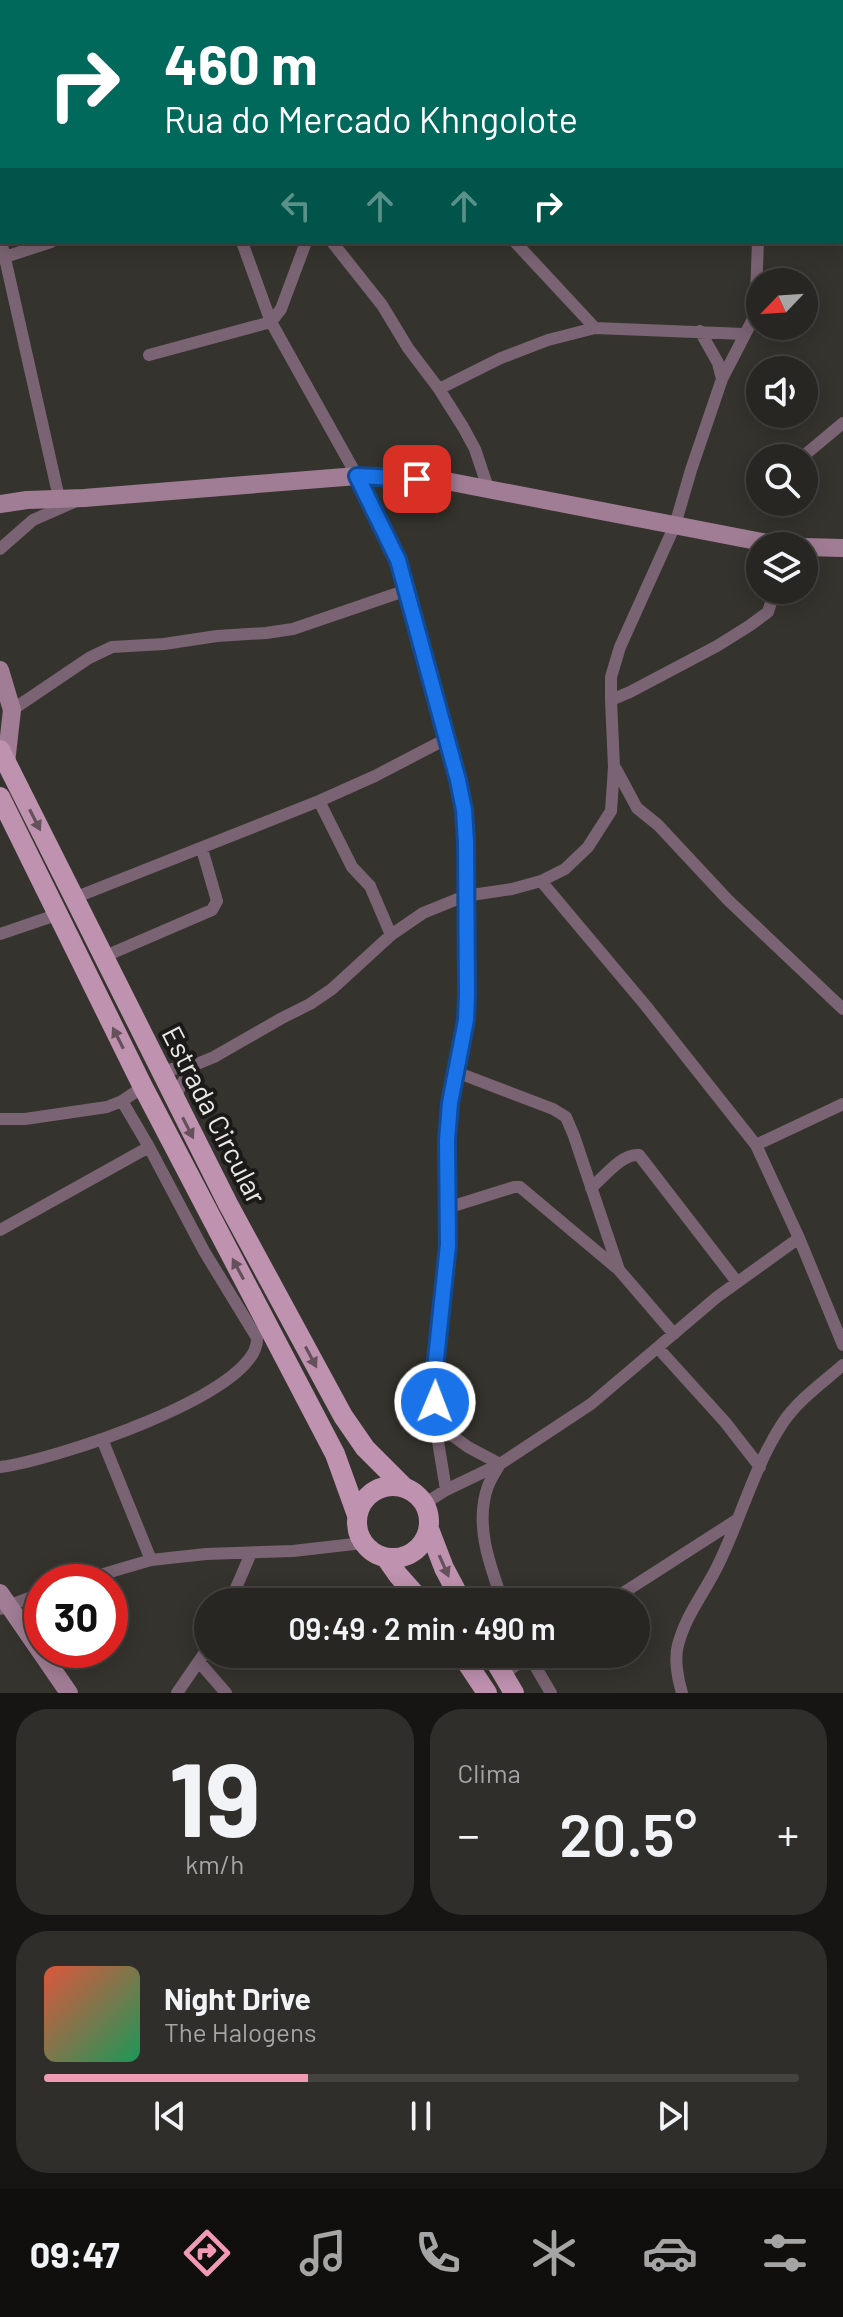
<!DOCTYPE html>
<html lang="pt">
<meta charset="utf-8">
<style>
body{margin:0;font-family:Barlow,sans-serif;background:#302e2a;color:#f1f3f6;height:100vh;display:flex;flex-direction:column;font-size:30px;white-space:nowrap}
*{box-sizing:border-box;margin:0}
p{font-size:26px;color:#a5a5a5}
.icon{flex:none;width:44px;height:44px;fill:none;stroke:currentColor;stroke-width:2;stroke-linecap:round;stroke-linejoin:round}
.map{position:relative;height:1693px;overflow:hidden}
.side{display:flex;flex-direction:column;gap:16px;padding:16px;background:#161513;flex:1}
.side>*{flex:none}
.top-card{position:absolute;left:0px;top:0px;width:844px;height:244px;box-shadow:0 4px 20px #0003,0 0 0 2px #444340;background:#00695c;color:#fff;overflow:hidden}
.needle{width:52px;rotate:245deg}
.tools{position:absolute;left:746px;top:268px;display:grid;gap:16px}
.tools a{display:grid;place-items:center;width:72px;height:72px;border-radius:50%;background:#282622;box-shadow:0 4px 20px #0003,0 0 0 2px #444340;font-size:40px}
.speed{position:absolute;left:24px;top:1564px;display:flex;gap:16px;font-size:40px;font-weight:700;text-align:center}
.speed>*{display:grid;place-content:center;width:104px;height:104px;border-radius:50%;background:#282622;box-shadow:0 4px 20px #0003,0 0 0 2px #444340;line-height:1}
.speed .limit{border:12px solid #d22;background:#fff;color:#111}
.pin{position:absolute;display:grid;place-items:center;width:68px;height:68px;color:#fff;margin:-34px;border-radius:16px;box-shadow:0 4px 12px #0006}
.me{position:absolute;width:88px;margin:-44px;rotate:1deg;stroke-linejoin:round;filter:drop-shadow(0 0 6px #0008)}
.turn{display:flex;align-items:center;gap:28px;height:168px;padding:0 32px;font-size:36px}
.turn .icon{width:104px;height:104px;stroke-width:2.5}
.turn b{display:block;font-size:56px;line-height:68px}
.lanes{display:flex;align-items:center;height:76px;padding:0 32px;background:#0003;justify-content:center;gap:40px;direction:ltr}
.lanes .off{opacity:.35}
.big{font-size:60px;font-weight:600;line-height:1.1}
.side .tile{flex:1;display:flex;flex-direction:column;justify-content:center;gap:12px;min-width:0;padding:0 28px;border-radius:32px;background:#302e2a}
.side .dial{align-items:center;gap:0}
.dial b{font-size:104px;line-height:1}
.song{display:flex;align-items:center;gap:24px}
.cover{width:96px;height:96px;border-radius:12px;background:linear-gradient(135deg,hsl(10 70% 55%),hsl(150 70% 35%))}
.played{height:8px;border-radius:4px;background:linear-gradient(90deg,#f19ab4 35%,#444340 35%)}
.keys{display:flex;justify-content:space-around;direction:ltr}
.heat{display:flex;justify-content:space-between;align-items:center;font-size:44px;direction:ltr}
.side .tiles{flex:1;display:grid;gap:16px;grid-template-columns:1fr 1fr}
.tile:last-child{grid-column:span 2}
.trip{position:absolute;left:194px;top:1588px;width:456px;height:80px;border-radius:40px;background:#282622;box-shadow:0 4px 20px #0003,0 0 0 2px #444340;font-weight:600;line-height:80px;text-align:center}
.dock{display:flex;height:128px;justify-content:space-around;align-items:center;background:#100f0e;color:#a5a5a5}
.dock .icon{width:56px;height:56px}
.dock .current{color:#f19ab4}
.dock b{font-size:36px;color:#f1f3f6}
.map>svg:first-child{display:block}
</style>
<div class="map">
<svg width="843" height="1693" viewBox="0 0 843 1693">
<rect width="100%" height="100%" fill="#35332d"/>
<g fill="none" stroke-linecap="round" stroke-linejoin="round">
<path stroke="#7a6372" stroke-width="12" d="M104,0L106,2
M330,0V2
M368,2L380,0
M795,2V0
M842,120H843
M842,229H843
M0,236L59,498
M242,242L271,322L357,476L398,560L458,780L464,810L467,970L466,1020L450,1103L447,1140L448,1245L436,1359L435,1423L446,1490
M332,242L382,305L408,348L439,389L463,427L475,449L488,488
M515,242L595,328
M5,257L51,242
M700,331L718,363L722,379
M149,355L271,322L281,309L306,242
M439,389L501,358L548,340L595,328L744,334
M801,458L843,423
M0,549L33,520L74,502
M611,700V677L620,647L675,525L691,470L722,379L753,319L756,295L758,242
M12,710L89,658L112,647L164,644L217,636L266,633L293,629L407,590
M616,769L637,808L658,825L728,900L843,1009
M319,801L352,867L370,886L391,935
M541,881L646,1006L756,1145L799,1238L843,1345
M74,898L319,801L375,776L446,739
M0,934L56,915
M103,957L212,910L217,901L202,849
M160,1071L192,1066L214,1057L282,1018L310,1004L332,989L391,935L423,913L465,896L512,889L541,881L565,869L588,847L611,811L614,767L611,700L630,692L717,646L749,626L768,612L775,590
M456,1072L553,1109L566,1117L574,1136L619,1270L674,1334
M174,1098L192,1066
M0,1119H25L107,1107L122,1101L143,1087
M756,1145L843,1104
M591,1188C604,1177 622,1153 639,1155L737,1282
M447,1208L514,1187H520L619,1270
M0,1230L149,1147
M658,1348L725,1422L760,1467
M435,1423L468,1447L500,1464C496,1471 491,1478 488,1486C474,1524 490,1566 503,1602
M102,1439L151,1560
M0,1467C48,1462 260,1394 257,1338L204,1251L149,1147L122,1101
M424,1504L446,1490L500,1464L591,1404L717,1297L799,1238
M76,1582L151,1560L206,1554L293,1551L363,1543
M230,1602L251,1553
M609,1602L738,1519
M0,1609L42,1593
M528,1654L551,1693
M200,1663L226,1693
M502,1675L532,1654
M177,1693L208,1648
M682,1693C678,1680 674,1659 678,1645C686,1614 706,1591 719,1563C741,1518 754,1467 782,1424C797,1401 822,1383 843,1365"/>
<path stroke="#a17d95" stroke-width="18" d="M0,504L27,500L84,498L357,476L446,481L783,546
M804,547L843,548
M0,670L12,710L6,763
M0,1593L69,1693"/>
<path stroke="#bf92b0" stroke-width="20" d="M0,750L228,1204L343,1416L365,1448L405,1488
M0,797L143,1087L335,1454L357,1515
M357 1522a36 36 0 1 1 72 0a36 36 0 1 1-72 0Z
M429,1529L444,1568L462,1602
M386,1558L398,1575L422,1602
M461,1654L487,1693
M491,1654L514,1693"/>
</g>
<defs><path id="oneway-solid" d="M-6-.8H1V-3.2L6.5 0L1 3.2V.8H-6Z" transform="scale(2)"/></defs>
<g fill="#65505c">
<use href="#oneway-solid" transform="translate(35 820) rotate(63)"/>
<use href="#oneway-solid" transform="translate(118 1038) rotate(-117)"/>
<use href="#oneway-solid" transform="translate(188 1128) rotate(63)"/>
<use href="#oneway-solid" transform="translate(238 1269) rotate(-118)"/>
<use href="#oneway-solid" transform="translate(311 1357) rotate(62)"/>
<use href="#oneway-solid" transform="translate(444 1566) rotate(66)"/>
</g>
<g fill="none" stroke-linecap="round" stroke-linejoin="round">
<defs>
<path id="route" d="M417,479L357,476L398,560L458,780L464,810L466,842L467,995L466,1020L450,1103L447,1140L448,1245L436,1359L435,1402"/>
</defs>
<use href="#route" stroke="#114b97" stroke-width="20"/>
<use href="#route" stroke="#1a73e8" stroke-width="14"/>
</g>
<g text-anchor="middle" stroke-width="8" stroke-linejoin="round" paint-order="stroke">
<g font-size="28" fill="#eae9e5" stroke="#1b1a18">
<text transform="translate(214 1115) rotate(63)" y="10">Estrada Circular</text>
</g>
</g>
</svg>
<div class="tools">
<a><svg class="needle" viewBox="-14 -14 28 28"><path d="M0-13l5 13h-10z" fill="#e53935"/><path d="M0 13l5-13h-10z" fill="#a5a5a5"/></svg></a>
<a><svg class="icon" aria-label="sound" viewBox="0 0 24 24"><path d="M4 9h4l5-4v14l-5-4H4zM17 9q2 3 0 6"/></svg></a>
<a><svg class="icon" aria-label="search" viewBox="0 0 24 24"><circle cx="10" cy="10" r="6"/><path d="M15 15l6 6"/></svg></a>
<a><svg class="icon" aria-label="layers" viewBox="0 0 24 24"><path d="M12 4l9 5-9 5-9-5zM3 14l9 5 9-5"/></svg></a>
</div>
<div class="speed"><div class="limit">30</div></div>
<div class="pin" style="left:417px;top:479px;background:#d93025"><svg class="icon" aria-label="arrive" viewBox="0 0 24 24"><path d="M6 21V4h12l-3 4 3 4H6"/></svg></div>
<svg class="me" style="left:435px;top:1402px" viewBox="-20 -20 40 40"><circle r="17" fill="#1a73e8" stroke="#fff" stroke-width="3"/><path d="M0-11L8 9 0 5-8 9z" fill="#fff"/></svg>
<div class="trip">09:49 · 2 min · 490 m</div>
<div class="top-card">
<div class="turn"><svg class="icon" aria-label="right" viewBox="0 0 24 24"><path d="M7 20v-9h11M14 6l5 5-5 5"/></svg><div><b>460 m</b>Rua do Mercado Khngolote</div></div>
<div class="lanes"><svg class="icon off" aria-label="left" viewBox="0 0 24 24"><path d="M17 20v-9H6M10 6l-5 5 5 5"/></svg><svg class="icon off" aria-label="ahead" viewBox="0 0 24 24"><path d="M12 20V5M6 11l6-6 6 6"/></svg><svg class="icon off" aria-label="ahead" viewBox="0 0 24 24"><path d="M12 20V5M6 11l6-6 6 6"/></svg><svg class="icon" aria-label="right" viewBox="0 0 24 24"><path d="M7 20v-9h11M14 6l5 5-5 5"/></svg></div>
</div>
</div>
<section class="side">
<div class="tiles">
<div class="tile dial"><b>19</b><p>km/h</p></div>
<div class="tile"><p>Clima</p>
<div class="heat"><a>−</a><b class="big">20.5°</b><a>+</a></div>
</div>
<div class="tile">
<div class="song"><i class="cover"></i><div><b>Night Drive</b><p>The Halogens</p></div></div>
<div class="played"></div>
<div class="keys"><svg class="icon" aria-label="previous" viewBox="0 0 24 24"><path d="M18 5L8 12l10 7zM5 5v14"/></svg><svg class="icon" aria-label="pause" viewBox="0 0 24 24"><path d="M8 5v14M16 5v14"/></svg><svg class="icon" aria-label="next" viewBox="0 0 24 24"><path d="M6 5l10 7-10 7zM19 5v14"/></svg></div>
</div>
</div>
</section>
<nav class="dock">
<b>09:47</b>
<svg class="icon current" aria-label="directions" viewBox="0 0 24 24"><path d="M12 3l9 9-9 9-9-9zM9 14v-3h6M13 9l2 2-2 2"/></svg>
<svg class="icon" aria-label="music" viewBox="0 0 24 24"><path d="M9 18V5l10-2v13"/><circle cx="6" cy="18" r="3"/><circle cx="16" cy="16" r="3"/></svg>
<svg class="icon" aria-label="phone" viewBox="0 0 24 24"><path d="M5 4h4l2 5-3 2q2 4 5 5l2-3 5 2v4C11 20 4 13 5 4z"/></svg>
<svg class="icon" aria-label="climate" viewBox="0 0 24 24"><path d="M12 3v18M4 7l16 10M4 17L20 7"/></svg>
<svg class="icon" aria-label="car" viewBox="0 0 24 24"><path d="M5 17H2v-5l4-1 3-4h7l3 4 3 1v5h-3M9 17h6M6 11h13"/><circle cx="7" cy="17" r="2"/><circle cx="17" cy="17" r="2"/></svg>
<svg class="icon" aria-label="filters" viewBox="0 0 24 24"><path d="M4 7h16M4 17h16"/><circle cx="9" cy="7" r="2"/><circle cx="15" cy="17" r="2"/></svg>
</nav>
